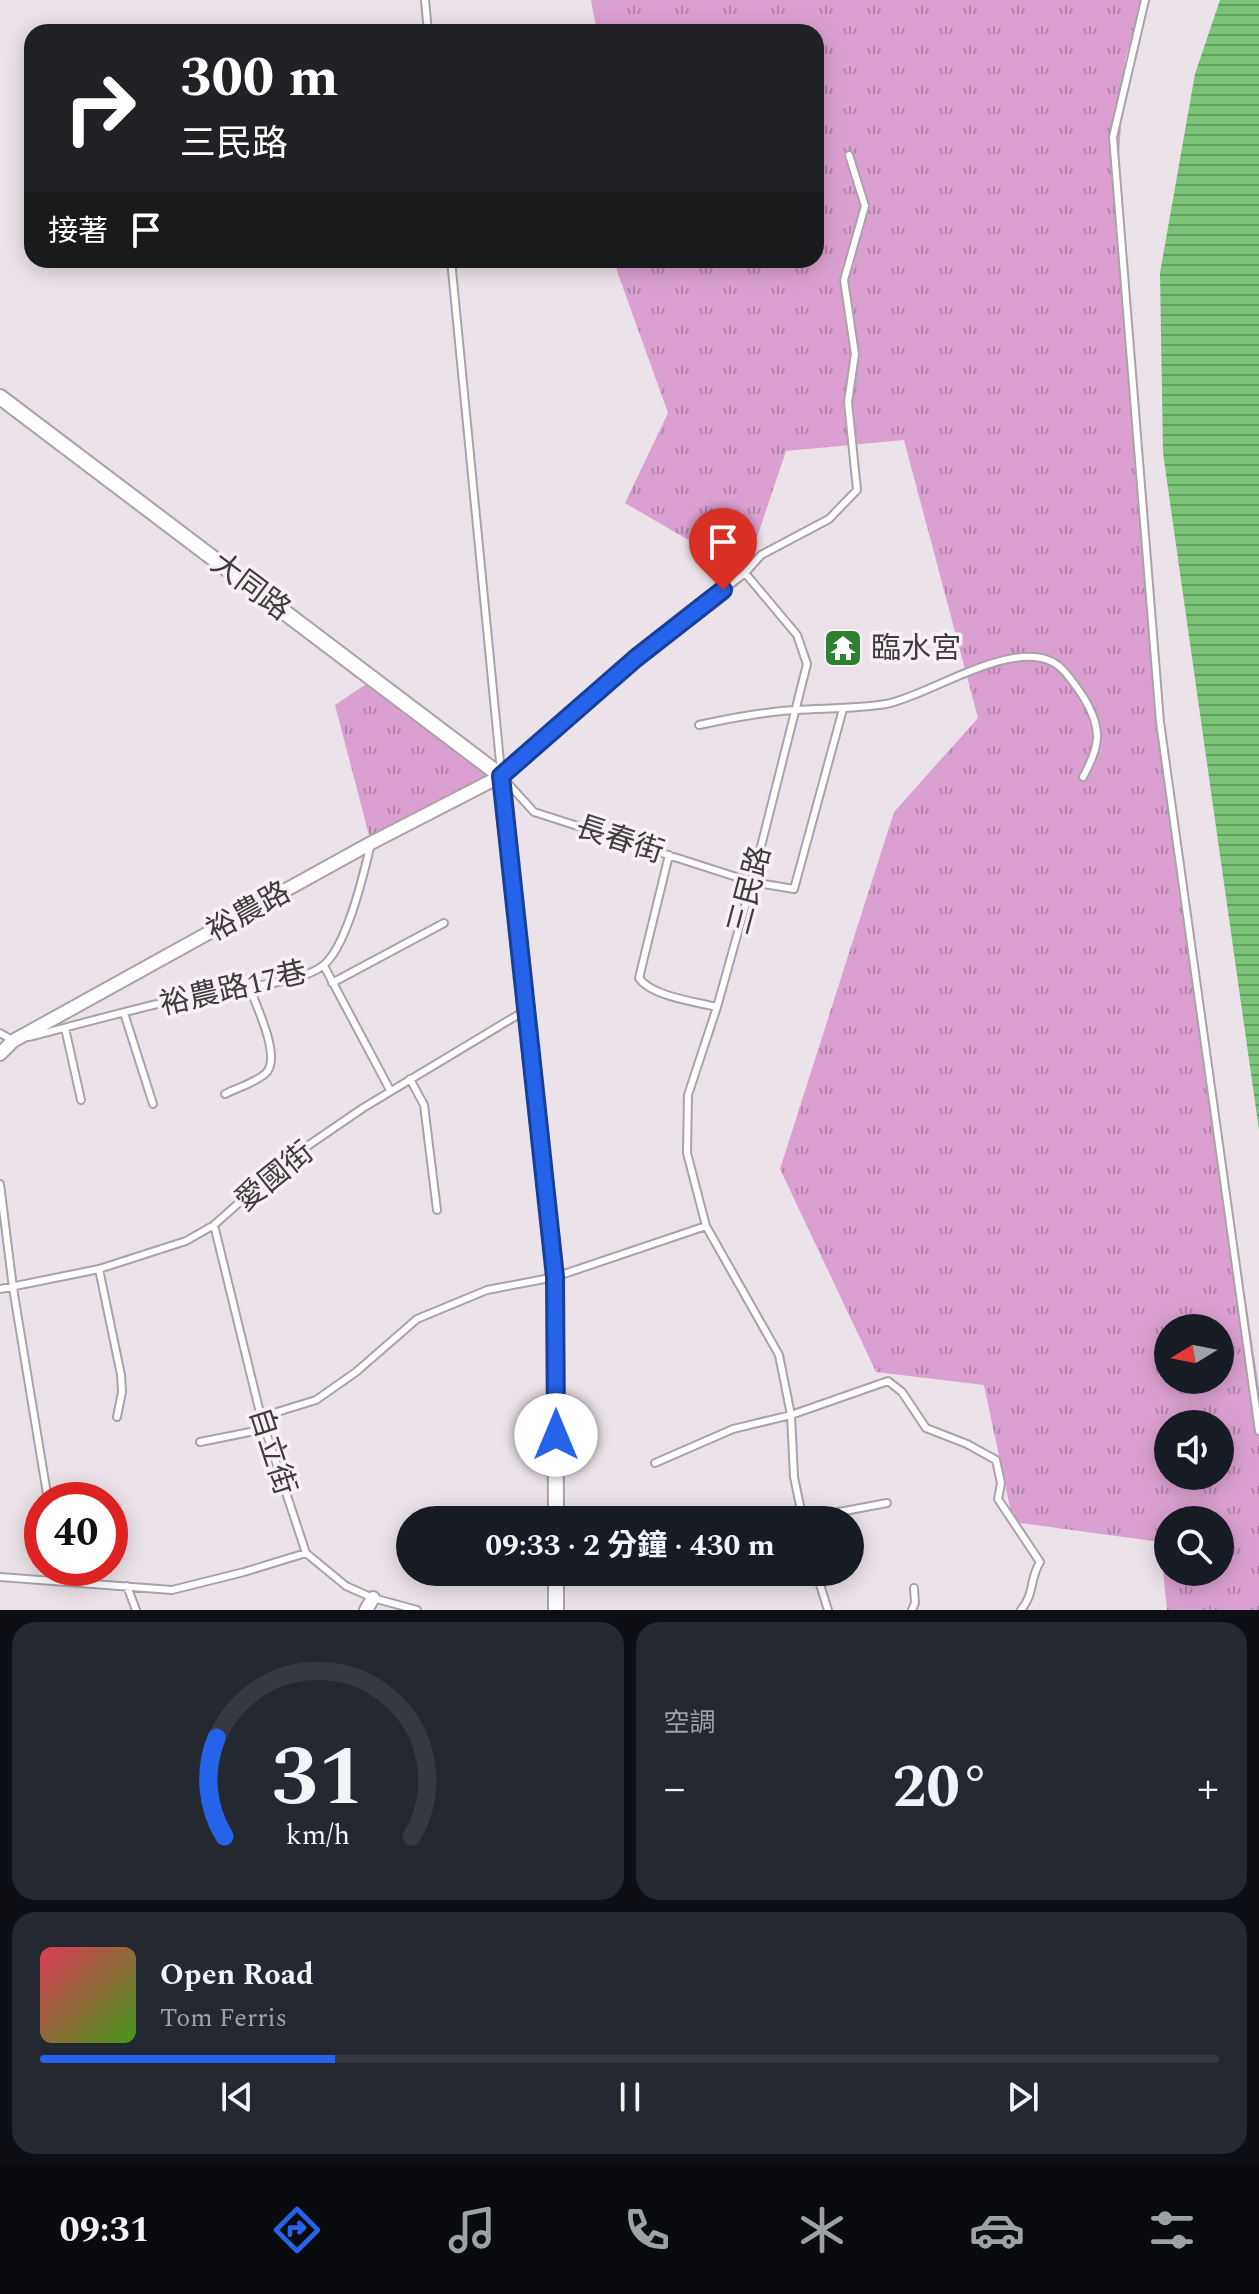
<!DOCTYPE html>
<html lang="zh-TW">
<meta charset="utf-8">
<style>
body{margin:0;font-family:Spectral,"Noto Sans TC",serif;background:#242831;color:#f1f3f6;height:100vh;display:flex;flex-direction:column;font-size:30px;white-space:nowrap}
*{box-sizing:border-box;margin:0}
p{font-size:26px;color:#9ea1a6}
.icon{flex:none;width:44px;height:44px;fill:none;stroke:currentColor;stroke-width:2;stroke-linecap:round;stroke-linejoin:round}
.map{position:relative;height:1610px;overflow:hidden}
.sheet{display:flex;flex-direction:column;gap:12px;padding:12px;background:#0d0f14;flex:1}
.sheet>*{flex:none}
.banner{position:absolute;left:24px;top:24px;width:800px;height:244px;border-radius:24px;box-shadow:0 4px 20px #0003;background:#202124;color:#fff;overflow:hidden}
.needle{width:52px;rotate:260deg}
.fabs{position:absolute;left:1154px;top:1314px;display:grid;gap:16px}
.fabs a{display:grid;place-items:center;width:80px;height:80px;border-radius:50%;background:#171b24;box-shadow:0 4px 20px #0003;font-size:40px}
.speed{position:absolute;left:24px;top:1482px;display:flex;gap:16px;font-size:40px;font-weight:700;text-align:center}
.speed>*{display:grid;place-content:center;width:104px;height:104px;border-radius:50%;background:#171b24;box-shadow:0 4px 20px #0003;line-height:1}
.speed .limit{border:12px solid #d22;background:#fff;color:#111}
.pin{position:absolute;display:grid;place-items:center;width:68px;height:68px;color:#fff;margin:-82px -34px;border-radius:50% 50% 50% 0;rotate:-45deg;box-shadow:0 0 8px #0007}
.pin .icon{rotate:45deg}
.me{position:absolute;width:88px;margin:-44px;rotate:0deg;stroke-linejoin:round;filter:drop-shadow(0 0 6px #0008)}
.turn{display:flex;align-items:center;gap:28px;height:168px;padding:0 24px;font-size:36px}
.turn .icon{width:104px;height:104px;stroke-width:2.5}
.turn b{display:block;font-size:56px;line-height:68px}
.then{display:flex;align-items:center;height:76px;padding:0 24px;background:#0003;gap:16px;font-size:30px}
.big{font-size:60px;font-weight:700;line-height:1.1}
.sheet .widget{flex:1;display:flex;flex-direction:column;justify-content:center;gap:12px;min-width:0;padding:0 28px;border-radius:24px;background:#242831}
.sheet .dial{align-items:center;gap:0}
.dial svg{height:208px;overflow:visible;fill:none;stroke:#363941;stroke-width:7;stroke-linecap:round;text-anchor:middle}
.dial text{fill:#f1f3f6;stroke:none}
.song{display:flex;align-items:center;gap:24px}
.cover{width:96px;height:96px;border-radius:12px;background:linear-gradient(135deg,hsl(350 70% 55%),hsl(100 70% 35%))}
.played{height:8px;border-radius:4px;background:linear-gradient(90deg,#2563eb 25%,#363941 25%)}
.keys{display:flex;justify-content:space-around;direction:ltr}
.heat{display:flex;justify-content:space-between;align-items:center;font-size:44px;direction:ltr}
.sheet .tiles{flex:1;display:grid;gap:12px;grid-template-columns:1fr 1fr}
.widget:last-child{grid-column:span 2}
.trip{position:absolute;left:396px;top:1506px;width:468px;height:80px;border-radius:40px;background:#171b24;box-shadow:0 4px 20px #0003;font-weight:700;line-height:80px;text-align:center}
.menu{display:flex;height:128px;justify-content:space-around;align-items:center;background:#090b0e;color:#9ea1a6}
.menu .icon{width:56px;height:56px}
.menu .on{color:#2563eb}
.menu b{font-size:36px;color:#f1f3f6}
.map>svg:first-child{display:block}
</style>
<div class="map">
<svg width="1259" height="1610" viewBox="0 0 1259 1610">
<defs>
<pattern id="grass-tufts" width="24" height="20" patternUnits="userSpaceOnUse" patternTransform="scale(2)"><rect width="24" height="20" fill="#dba0cf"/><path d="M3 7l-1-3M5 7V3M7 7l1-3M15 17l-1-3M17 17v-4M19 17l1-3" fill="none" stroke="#b384a9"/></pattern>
<pattern id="water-rules" width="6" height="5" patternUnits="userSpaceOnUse" patternTransform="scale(2)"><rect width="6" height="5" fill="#7ac377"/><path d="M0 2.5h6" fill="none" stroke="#65a063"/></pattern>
</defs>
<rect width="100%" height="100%" fill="#ebe3e9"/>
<path fill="url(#grass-tufts)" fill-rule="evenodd" d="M591,0H1143L1125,60L1115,220L1144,570L1167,779L1259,1388V1610H1167L1160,1542L1013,1522L984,1385L876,1372L780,1169L894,812L978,718L904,440L786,451L745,573L625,503L668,413L617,271L616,260H816V32H597ZM1168,1328H1220V1380H1168ZM1168,1424H1220V1476H1168ZM1168,1520H1220V1572H1168Z
M375,678L496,775L371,843L335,705Z"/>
<path fill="url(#water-rules)" d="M1220,0H1259V1130L1163,453L1160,273L1195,74Z"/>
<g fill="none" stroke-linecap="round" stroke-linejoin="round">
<defs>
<path id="service" d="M425,0L428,32
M1145,0L1113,137L1160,722L1259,1431
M451,260L501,772
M745,573L761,555L829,519L857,490L848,402L855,354L844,280L865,206L849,155
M699,725C731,718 762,712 795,710C825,708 855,709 886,704C930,696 1023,630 1062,669C1070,677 1078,689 1084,698C1103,730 1100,746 1083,777
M501,776L636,658L745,573L797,635L807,664L752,882L717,1007L688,1095L687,1153L706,1226L779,1355L791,1415L794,1477L803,1520
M504,779L534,812L752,882L794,889L843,709
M669,855L639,978C651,996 696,1002 717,1007
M324,966L390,1090
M332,983L444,923
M124,1013L153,1104
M65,1028L81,1100
M0,1033L14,1041
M29,1037C84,1023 140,1007 196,995C229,988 295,985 321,967C346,951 364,873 371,843
M410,1079L424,1105L437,1210
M225,1094C237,1088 254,1083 265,1074C283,1059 256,1006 249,986
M0,1184L13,1288L48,1500
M214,1225L261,1417L306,1553L346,1586L373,1598L417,1610
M99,1269L121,1375L122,1392L117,1417
M0,1289L99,1269L186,1241L214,1225L287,1160L363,1108L526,1010
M261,1417L316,1400L356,1372L417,1319L487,1290L555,1277L706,1226
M200,1442L265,1429
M655,1463L733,1429L791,1415L888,1381L902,1392L926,1428L967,1444L996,1460L1001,1483L998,1499L1040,1562C1029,1580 1035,1593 1021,1610
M802,1519L887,1503
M59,1568L61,1581
M816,1572L828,1610
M0,1577L172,1590L244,1572L306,1553
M127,1586L136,1610
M912,1610L915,1603L914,1588"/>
<path id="minor" d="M0,1054L13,1041L371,843L501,776
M366,1610L373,1598"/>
<path id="tertiary" d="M0,397L501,776L555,1277L556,1520
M556,1610V1572"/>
</defs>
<use href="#service" stroke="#aaa2a8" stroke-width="10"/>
<use href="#minor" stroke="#aaa2a8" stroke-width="16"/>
<use href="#tertiary" stroke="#aaa2a8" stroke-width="18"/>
<use href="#service" stroke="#fff" stroke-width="6"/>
<use href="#minor" stroke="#fff" stroke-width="12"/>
<use href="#tertiary" stroke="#fff" stroke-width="14"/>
</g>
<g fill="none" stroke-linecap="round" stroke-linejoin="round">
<defs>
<path id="route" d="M556,1435L555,1277L501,776L636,658L723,590"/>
</defs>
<use href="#route" stroke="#184099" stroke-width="20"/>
<use href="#route" stroke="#2563eb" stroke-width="14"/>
</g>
<defs>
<symbol id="temple-square" viewBox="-11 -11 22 22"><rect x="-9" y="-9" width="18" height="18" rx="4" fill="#2e822f" stroke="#f8f0f6"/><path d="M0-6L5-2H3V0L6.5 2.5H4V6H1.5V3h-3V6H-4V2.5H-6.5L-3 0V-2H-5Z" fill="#fff"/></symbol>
</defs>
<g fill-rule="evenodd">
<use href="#temple-square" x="821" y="626" width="44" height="44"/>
</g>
<g text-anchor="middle" stroke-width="7" stroke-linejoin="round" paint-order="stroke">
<g font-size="30" fill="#3f3c3e" stroke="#f8f0f6">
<text transform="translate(251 586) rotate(37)" y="10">大同路</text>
<text transform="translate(620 839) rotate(18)" y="10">長春街</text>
<text transform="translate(749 890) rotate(-75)" y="10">三民路</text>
<text transform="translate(248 911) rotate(-29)" y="10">裕農路</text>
<text transform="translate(233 988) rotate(-13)" y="10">裕農路17巷</text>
<text transform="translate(274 1176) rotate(-39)" y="10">愛國街</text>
<text transform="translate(273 1451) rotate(72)" y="10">自立街</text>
</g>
<g font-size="30" fill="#3f3c3e" stroke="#f8f0f6" text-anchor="start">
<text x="871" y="658">臨水宮</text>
</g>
</g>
</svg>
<div class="fabs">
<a><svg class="needle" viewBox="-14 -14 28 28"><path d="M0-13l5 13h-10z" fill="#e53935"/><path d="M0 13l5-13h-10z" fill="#9ea1a6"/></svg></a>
<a><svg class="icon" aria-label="sound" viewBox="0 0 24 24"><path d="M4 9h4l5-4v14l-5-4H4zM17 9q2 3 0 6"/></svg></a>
<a><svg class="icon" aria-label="search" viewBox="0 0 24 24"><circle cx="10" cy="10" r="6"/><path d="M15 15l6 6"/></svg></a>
</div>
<div class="speed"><div class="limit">40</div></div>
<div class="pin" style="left:723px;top:590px;background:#d93025"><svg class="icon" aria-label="arrive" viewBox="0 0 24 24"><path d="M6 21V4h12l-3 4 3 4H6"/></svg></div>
<svg class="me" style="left:556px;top:1435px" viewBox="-20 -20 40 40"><circle r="19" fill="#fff"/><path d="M0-13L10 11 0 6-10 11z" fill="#2563eb"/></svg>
<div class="trip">09:33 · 2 分鐘 · 430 m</div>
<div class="banner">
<div class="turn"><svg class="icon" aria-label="right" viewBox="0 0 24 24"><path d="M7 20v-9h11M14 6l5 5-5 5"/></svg><div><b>300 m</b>三民路</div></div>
<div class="then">接著<svg class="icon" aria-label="arrive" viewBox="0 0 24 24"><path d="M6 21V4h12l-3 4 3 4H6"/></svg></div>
</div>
</div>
<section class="sheet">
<div class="tiles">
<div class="widget dial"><svg viewBox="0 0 100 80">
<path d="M14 69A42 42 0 1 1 86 69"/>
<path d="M14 69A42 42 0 0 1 11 31" stroke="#2563eb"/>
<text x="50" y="56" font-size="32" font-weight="700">31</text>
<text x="50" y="72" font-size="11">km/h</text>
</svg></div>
<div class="widget"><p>空調</p>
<div class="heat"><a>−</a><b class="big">20°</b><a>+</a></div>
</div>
<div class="widget">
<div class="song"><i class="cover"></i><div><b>Open Road</b><p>Tom Ferris</p></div></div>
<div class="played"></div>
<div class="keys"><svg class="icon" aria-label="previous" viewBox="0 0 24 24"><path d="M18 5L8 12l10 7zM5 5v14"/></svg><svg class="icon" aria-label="pause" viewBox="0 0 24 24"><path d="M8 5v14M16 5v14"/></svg><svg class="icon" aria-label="next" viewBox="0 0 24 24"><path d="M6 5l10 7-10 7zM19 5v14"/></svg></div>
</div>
</div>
</section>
<nav class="menu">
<b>09:31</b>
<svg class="icon on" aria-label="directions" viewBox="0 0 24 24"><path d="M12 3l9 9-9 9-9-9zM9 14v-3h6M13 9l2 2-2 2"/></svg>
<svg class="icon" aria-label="music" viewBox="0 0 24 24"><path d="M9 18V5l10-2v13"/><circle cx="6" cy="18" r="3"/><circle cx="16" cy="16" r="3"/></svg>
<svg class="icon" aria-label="phone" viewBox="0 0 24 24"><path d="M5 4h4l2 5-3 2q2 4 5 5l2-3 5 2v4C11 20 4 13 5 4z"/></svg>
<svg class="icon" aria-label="climate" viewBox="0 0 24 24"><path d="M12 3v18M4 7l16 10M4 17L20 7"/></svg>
<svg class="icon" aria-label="car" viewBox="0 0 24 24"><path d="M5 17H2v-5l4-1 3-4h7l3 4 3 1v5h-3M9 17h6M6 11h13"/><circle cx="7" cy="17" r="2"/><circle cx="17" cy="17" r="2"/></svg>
<svg class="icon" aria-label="filters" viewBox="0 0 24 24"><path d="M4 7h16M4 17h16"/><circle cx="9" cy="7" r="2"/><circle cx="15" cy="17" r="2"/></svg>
</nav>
